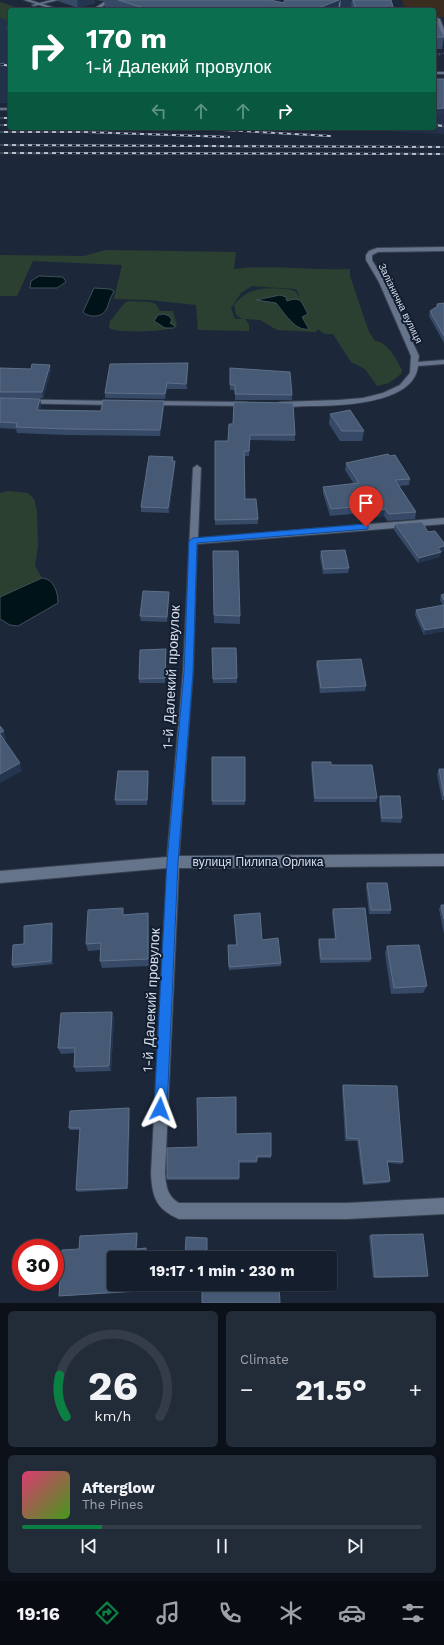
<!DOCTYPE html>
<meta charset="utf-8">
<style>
body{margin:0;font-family:"Work Sans",sans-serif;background:#222b38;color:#f1f3f6;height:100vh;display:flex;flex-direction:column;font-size:15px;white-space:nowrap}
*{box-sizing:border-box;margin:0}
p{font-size:13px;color:#9da2a9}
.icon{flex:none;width:22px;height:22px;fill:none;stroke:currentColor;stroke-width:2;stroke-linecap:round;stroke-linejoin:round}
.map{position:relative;height:1303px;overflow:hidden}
.sheet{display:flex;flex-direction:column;gap:8px;padding:8px;background:#0c1018;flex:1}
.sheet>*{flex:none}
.hud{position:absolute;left:8px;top:8px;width:428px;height:122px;border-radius:4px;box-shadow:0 1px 3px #0004,0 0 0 1px #343c48;background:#0b6e4f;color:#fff;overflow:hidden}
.speed{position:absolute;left:12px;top:1239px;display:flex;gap:8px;font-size:20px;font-weight:700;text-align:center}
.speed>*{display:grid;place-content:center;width:52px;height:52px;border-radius:50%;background:#151e2c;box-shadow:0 1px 3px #0004,0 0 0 1px #343c48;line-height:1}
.speed .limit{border:6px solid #d22;background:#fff;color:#111}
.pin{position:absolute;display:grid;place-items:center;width:34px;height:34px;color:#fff;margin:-41px -17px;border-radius:50% 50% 50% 0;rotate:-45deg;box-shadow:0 0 4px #0007}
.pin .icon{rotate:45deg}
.me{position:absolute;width:44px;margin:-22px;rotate:3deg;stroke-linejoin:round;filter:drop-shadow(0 0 3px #0008)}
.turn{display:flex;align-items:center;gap:14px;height:84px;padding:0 12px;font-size:18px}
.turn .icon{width:52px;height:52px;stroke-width:2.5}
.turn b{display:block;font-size:28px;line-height:34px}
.lanes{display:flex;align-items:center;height:38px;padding:0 12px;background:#0003;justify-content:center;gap:20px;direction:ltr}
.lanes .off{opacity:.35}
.big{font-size:30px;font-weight:700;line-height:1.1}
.sheet .card{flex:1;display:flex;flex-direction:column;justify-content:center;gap:6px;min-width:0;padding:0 14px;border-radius:6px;background:#222b38}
.sheet .dial{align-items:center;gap:0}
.dial svg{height:104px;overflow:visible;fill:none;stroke:#343c48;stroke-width:7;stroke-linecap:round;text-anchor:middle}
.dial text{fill:#f1f3f6;stroke:none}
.song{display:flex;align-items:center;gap:12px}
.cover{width:48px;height:48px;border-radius:6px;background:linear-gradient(135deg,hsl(340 70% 55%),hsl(100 70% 35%))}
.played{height:4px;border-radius:2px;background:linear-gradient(90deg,#0b8043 20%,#343c48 20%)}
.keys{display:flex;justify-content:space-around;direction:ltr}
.heat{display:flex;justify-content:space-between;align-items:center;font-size:22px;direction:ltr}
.sheet .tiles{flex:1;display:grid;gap:8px;grid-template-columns:1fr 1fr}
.card:last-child{grid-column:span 2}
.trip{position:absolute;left:107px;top:1251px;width:230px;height:40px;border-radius:4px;background:#151e2c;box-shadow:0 1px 3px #0004,0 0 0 1px #343c48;font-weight:700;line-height:40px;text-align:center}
.dock{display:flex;height:64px;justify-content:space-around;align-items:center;background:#080c12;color:#9da2a9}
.dock .icon{width:28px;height:28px}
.dock .on{color:#0b8043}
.dock b{font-size:18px;color:#f1f3f6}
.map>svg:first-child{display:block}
</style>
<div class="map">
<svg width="444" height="1303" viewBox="0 0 444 1303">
<rect width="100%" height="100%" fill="#1c283a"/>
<path fill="#22324a" d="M0,18L10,21V103H0Z
M434,84H444V134L306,128V130L302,131L256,128H434Z"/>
<path fill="#3a2c1f" d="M402,0H444V17H434V10H406Z"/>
<path fill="#2c4031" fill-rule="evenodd" d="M0,2L25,10H10V21L0,18Z
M105,250L236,252L234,269C273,264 312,271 350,269V276L369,332L375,341C388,342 396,359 402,370L401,374L389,383L377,386L365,369L351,362L333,334H324L318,329L316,332L277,330L260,320L245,319L249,324V331L198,330L196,305L149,300L114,299L122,265L33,261L17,296H0V255L84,256ZM252,286L294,289L297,290L300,298L296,292L292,290C270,287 248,286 234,305L236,315L242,319H235L231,308L241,293Z
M128,301L150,302L156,304L160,311H173L177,326C170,332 121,333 111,329L109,327L110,321C116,315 121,305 128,301Z
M9,491L28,493L34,499L37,511L38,546L35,566L42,578L0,597V493Z"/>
<path fill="#001319" stroke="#405058" d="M39,276L63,277L66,282L57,288H30L31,281Z
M94,288L110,289L114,291C113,294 111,296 110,299C107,309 105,317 92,316C88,315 86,315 83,312Z
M280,295L286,297L287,301C302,296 301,302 308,314L302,317L309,329C295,332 283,311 276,303L256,300Z
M164,314L169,316L172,320L170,323L175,326L174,328H165L154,321L158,315Z
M42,578C54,579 58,592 58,603L18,626L10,625L0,619V597Z"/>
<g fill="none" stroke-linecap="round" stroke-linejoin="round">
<defs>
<path id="service" d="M51,0H58L34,6L32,5Z
M107,0H112L97,10H92Z
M437,18L440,19L444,29V35L442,34Z"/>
<path id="minor" d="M0,108H10V110H0Z
M444,247V251L378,252L372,255V260L385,282L419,356L418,362L444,360V364L418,366C414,405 337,406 308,406C298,406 287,408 277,406L276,404L280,402L339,400L363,398L383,393L400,385L410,373L411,356L379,282L366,260V255L369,251L377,248Z
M0,399L116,401L120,403L116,405L0,403Z
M149,401L246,402L250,404L246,406L152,405H149Z
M197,465L201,468L198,538L444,518V524L197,544L193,672L179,856L444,854V866L179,868L165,1173C166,1186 167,1196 179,1203H347L444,1198V1214L347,1219H179C156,1209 152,1197 151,1173L167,868L0,883V871L167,857L183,672L193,468Z"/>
<path id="tertiary" d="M341,0H345L339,10H335Z"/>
<path id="secondary" d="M24,0H30L61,10H55Z
M434,72H444V74H434Z"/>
</defs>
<use href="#service" stroke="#384251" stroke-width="2"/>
<use href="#minor" stroke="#384251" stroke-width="2"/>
<use href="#tertiary" stroke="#384251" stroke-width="2"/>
<use href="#secondary" stroke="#384251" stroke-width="2"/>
<path stroke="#616c7c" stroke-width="1" stroke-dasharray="1 1.5" stroke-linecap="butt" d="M434,53L441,54
M434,57L444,53"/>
<use href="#service" fill="#65748a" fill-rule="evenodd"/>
<use href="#minor" fill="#65748a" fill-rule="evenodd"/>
<use href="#tertiary" fill="#65748a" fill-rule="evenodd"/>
<use href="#secondary" fill="#65748a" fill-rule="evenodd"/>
<defs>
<path id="rail" d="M0,64L10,66
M0,118H10
M0,125H10
M434,125L444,126
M187,128L330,136
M0,132H86L229,137
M0,145L444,147
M0,153L444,154"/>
</defs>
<use href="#rail" stroke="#b8c0ce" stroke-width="2"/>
<use href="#rail" stroke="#121e30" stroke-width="1.5" stroke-dasharray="4" stroke-linecap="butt"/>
</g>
<path fill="#364a67" d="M58,0H94L95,3L78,8L58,1Z
M95,0H271L283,3L339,0L338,10H116L105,7L104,1H102Z
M341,0H391L394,10H352L351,7L342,10H340Z
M434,15L444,37L442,49H434Z
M10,25V40L8,39L6,26Z
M444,303V343L429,316L430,311L436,307L437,304Z
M188,363V368L187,389H167L165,399L105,398V393Z
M0,368L51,370L43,398H0Z
M230,368L292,395V400H235V390H230Z
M0,398L40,399L41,405L40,410L101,411L164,401V407L160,436L67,435L17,433L16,429L0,428Z
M330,414L364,431L362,441H340L329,424Z
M229,424L295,435V441L250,440L249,456H245V499L258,519V524L215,525V441H228Z
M390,456L410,479L409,485L399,486L416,512L415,519L388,521L384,516L376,517L373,512L330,516L323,493V487L354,484L345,470L346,463Z
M173,457V461H175V466L169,513L141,512V507Z
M395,524L428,532L444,543V551L441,552L439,557L418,563L394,530Z
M213,551L240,616V624L214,623Z
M321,551L349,568L348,573L323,574L320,557Z
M444,594V631L424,635L415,615L416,610L443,606L440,600L441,595Z
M169,597L167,622L141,621L140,616Z
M212,648L237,678V683H213Z
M166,649L165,683H139V679Z
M317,661L366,686L365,691L320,693L316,666Z
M212,757L245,801V805H212Z
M312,762L331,765L377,798L376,802H314L311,766Z
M439,769H444V800H442L437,774Z
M149,776L147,805H116L115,800Z
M380,796L402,818L401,823L381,822L379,801Z
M367,883L391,910L390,914H369L366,887Z
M441,905H444V934L439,909Z
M333,909L371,959L370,962L320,963L318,943L319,939H335L332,913Z
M148,913L149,921V966L102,968L100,961V950L88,951L86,944L124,915Z
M234,915L262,940L281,963V966L229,970L228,949L236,945Z
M52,923L53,927V964L14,968L12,965L24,944Z
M387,946L427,986L423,993L391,994L385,953Z
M112,1012L114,1018L111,1071L76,1072L74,1067L75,1053L61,1054L58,1048Z
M343,1085L403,1162L401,1164L388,1163L390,1181L388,1183L363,1185L357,1141H345L342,1087Z
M129,1108L130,1110L128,1189L78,1192L76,1190L80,1130H70L69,1128Z
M236,1134L271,1156V1158H257V1163H239V1180H167V1178L198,1147Z
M137,1233L138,1234L137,1249L147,1250V1258H114L137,1284L136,1292L61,1296H59L79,1249Z
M371,1235L428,1276L426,1277L373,1278L369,1236Z
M279,1284L202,1287H184V1286Z"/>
<path fill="#24364f" d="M77,0H94L95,3L78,8Z
M334,0H339L338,10H313Z
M341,0H352L351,7L342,10H340Z
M444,108V115L434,116V109Z
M188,363V368L187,389L186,384Z
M50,365L51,370L43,398L42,392Z
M167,383V389L165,399V394Z
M40,399L41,405L38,416L37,410Z
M164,401V407L160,436V430Z
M175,461V466L169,513L168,508Z
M385,509L384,516L376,517L378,511Z
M444,546V551L436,553L438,548Z
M441,552L439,557L418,563L419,558Z
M169,592V597L167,622V617Z
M444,627V631L424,635L425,630Z
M4,731L6,739L2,741L0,733Z
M20,763L22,771L0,783V774Z
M148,771L149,776L147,805V800Z
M148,913L149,921V966L148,959Z
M52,923L53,927V964L51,961Z
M112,1012L114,1018L111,1071L109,1066Z
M129,1108L130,1110L128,1189L127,1188Z
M137,1233L138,1234L137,1250L136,1249Z
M136,1284H137L136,1292Z"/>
<path fill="#475a75" stroke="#5e6f88" d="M118,0H271L283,3L285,0H339L313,10H150Z
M353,0H391L394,10H356Z
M434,15L444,37H434Z
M434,79H444V108L434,109Z
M444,303V336L430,311L438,306L437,304Z
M188,363L186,384L167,383L165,394L105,393L110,364Z
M32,364L50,365L42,392H0V368L31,369Z
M230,368L290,372L292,395L235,394V385H230Z
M0,398L40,399L37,410L101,411L103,400L164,401L160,430L66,429L16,427L17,423L0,422Z
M234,402L293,403L295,435H250L249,451H244L245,499H256L258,519L215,520V441H228L229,424H233Z
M350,410L364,431H342L330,414Z
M388,454L390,456L395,455L410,479L395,480L416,512L389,514L385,509L378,511L374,505L331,509L323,487L359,483L346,463Z
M149,456L173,457L172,461H175L168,508L141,507Z
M422,522L428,532L435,531L444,543V546L438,548L441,552L419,558L395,524Z
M345,550L349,568L324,569L321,551Z
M213,551H238L240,616L214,615Z
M143,591L169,592L167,617L140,616Z
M444,594V600L441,595Z
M444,605V627L425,630L416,610Z
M212,648H236L237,678L213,679Z
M166,649L165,678L139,679L140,650Z
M361,659L366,686L321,688L317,661Z
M0,726L4,731L0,733Z
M0,734L20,763L0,774Z
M212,757H245V801H212Z
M312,762H331V765H372L377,798H315Z
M439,769H444V796Z
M118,771H148L147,800H115Z
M380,796H400L402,818H382Z
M367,883H387L391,910H371Z
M441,905H444V919Z
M123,908V915L148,913V959L100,961L101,943L86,944L88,910Z
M365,908L371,959H321L319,939H336L333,909Z
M260,913L262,940L278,938L281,963L229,967L228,945H237L234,915Z
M52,923L51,961L12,965L13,945L24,944V926Z
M419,945L427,986L394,988L387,946Z
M112,1012L109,1066L74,1067L75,1048H58L61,1013Z
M343,1085L397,1086L403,1162L387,1161L390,1181L364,1183L359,1139L347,1138Z
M236,1097V1134L271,1133V1156H257V1161H239V1178H167V1148L198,1147L197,1098Z
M129,1108L127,1188L76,1190L80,1128H69L70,1111Z
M137,1233L136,1249L146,1248V1258H114V1284H136V1291L59,1296L62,1250L79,1249L80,1236Z
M423,1234L428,1276L375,1277L371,1235Z
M186,1237L207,1238V1251L279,1253V1258H185Z
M184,1284H279L280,1303H202V1287L184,1286Z"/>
<path fill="#1a73e8" stroke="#114b97" d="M366,524L368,525V529L197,543L193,672L178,862L167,1109L165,1113L160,1115L156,1113L154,1109L167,862L184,672L189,541L193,538Z"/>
<g text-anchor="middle" stroke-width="4" stroke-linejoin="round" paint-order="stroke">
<g font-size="10" fill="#d6deeb" stroke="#121e30">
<text transform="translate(401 303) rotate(64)" y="4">Залізнична вулиця</text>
</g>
<g font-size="12" fill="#d6deeb" stroke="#121e30">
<text x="258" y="866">вулиця Пилипа Орлика</text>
</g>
<g font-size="14" fill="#d6deeb" stroke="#121e30">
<text transform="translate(171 677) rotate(-87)" y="5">1-й Далекий провулок</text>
<text transform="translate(151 1000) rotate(-87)" y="5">1-й Далекий провулок</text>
</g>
</g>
</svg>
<div class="speed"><div class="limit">30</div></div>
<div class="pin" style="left:366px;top:527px;background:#d93025"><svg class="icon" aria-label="arrive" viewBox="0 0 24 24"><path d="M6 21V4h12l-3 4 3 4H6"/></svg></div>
<svg class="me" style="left:160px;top:1109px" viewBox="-20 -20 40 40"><path d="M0-17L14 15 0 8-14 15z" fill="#1a73e8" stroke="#fff" stroke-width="4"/></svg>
<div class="trip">19:17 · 1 min · 230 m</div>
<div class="hud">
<div class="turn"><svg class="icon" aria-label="right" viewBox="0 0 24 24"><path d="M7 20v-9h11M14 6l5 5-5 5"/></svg><div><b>170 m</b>1-й Далекий провулок</div></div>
<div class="lanes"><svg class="icon off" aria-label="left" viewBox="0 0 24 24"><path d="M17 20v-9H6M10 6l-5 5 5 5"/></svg><svg class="icon off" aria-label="ahead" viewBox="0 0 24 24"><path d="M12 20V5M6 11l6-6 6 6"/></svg><svg class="icon off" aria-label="ahead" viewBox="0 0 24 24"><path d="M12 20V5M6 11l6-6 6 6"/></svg><svg class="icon" aria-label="right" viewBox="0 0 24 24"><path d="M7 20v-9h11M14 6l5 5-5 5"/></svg></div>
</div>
</div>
<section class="sheet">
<div class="tiles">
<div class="card dial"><svg viewBox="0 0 100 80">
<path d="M14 69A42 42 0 1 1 86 69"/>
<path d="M14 69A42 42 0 0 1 9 37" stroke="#0b8043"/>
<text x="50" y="56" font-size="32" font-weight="700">26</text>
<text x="50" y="72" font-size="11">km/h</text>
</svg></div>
<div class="card"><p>Climate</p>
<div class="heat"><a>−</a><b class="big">21.5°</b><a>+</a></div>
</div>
<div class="card">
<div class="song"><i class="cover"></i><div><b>Afterglow</b><p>The Pines</p></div></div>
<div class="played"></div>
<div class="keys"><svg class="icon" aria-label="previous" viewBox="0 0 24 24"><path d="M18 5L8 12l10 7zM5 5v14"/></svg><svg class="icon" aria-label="pause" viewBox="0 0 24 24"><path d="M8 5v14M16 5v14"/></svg><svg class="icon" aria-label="next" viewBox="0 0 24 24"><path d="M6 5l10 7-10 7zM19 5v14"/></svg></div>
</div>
</div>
</section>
<nav class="dock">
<b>19:16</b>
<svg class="icon on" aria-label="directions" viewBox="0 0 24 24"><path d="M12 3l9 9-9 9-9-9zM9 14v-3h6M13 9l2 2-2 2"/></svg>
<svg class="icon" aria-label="music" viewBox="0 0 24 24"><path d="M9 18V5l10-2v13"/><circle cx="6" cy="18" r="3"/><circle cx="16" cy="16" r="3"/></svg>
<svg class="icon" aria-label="phone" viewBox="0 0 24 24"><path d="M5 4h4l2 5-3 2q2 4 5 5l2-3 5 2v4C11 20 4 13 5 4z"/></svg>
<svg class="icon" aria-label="climate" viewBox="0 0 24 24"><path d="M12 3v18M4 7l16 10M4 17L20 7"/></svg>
<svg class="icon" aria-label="car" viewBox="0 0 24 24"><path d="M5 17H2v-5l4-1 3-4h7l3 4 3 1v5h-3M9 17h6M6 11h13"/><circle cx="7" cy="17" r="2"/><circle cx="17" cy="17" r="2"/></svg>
<svg class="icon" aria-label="filters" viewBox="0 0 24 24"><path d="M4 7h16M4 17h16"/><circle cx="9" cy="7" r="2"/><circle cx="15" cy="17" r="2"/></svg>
</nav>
